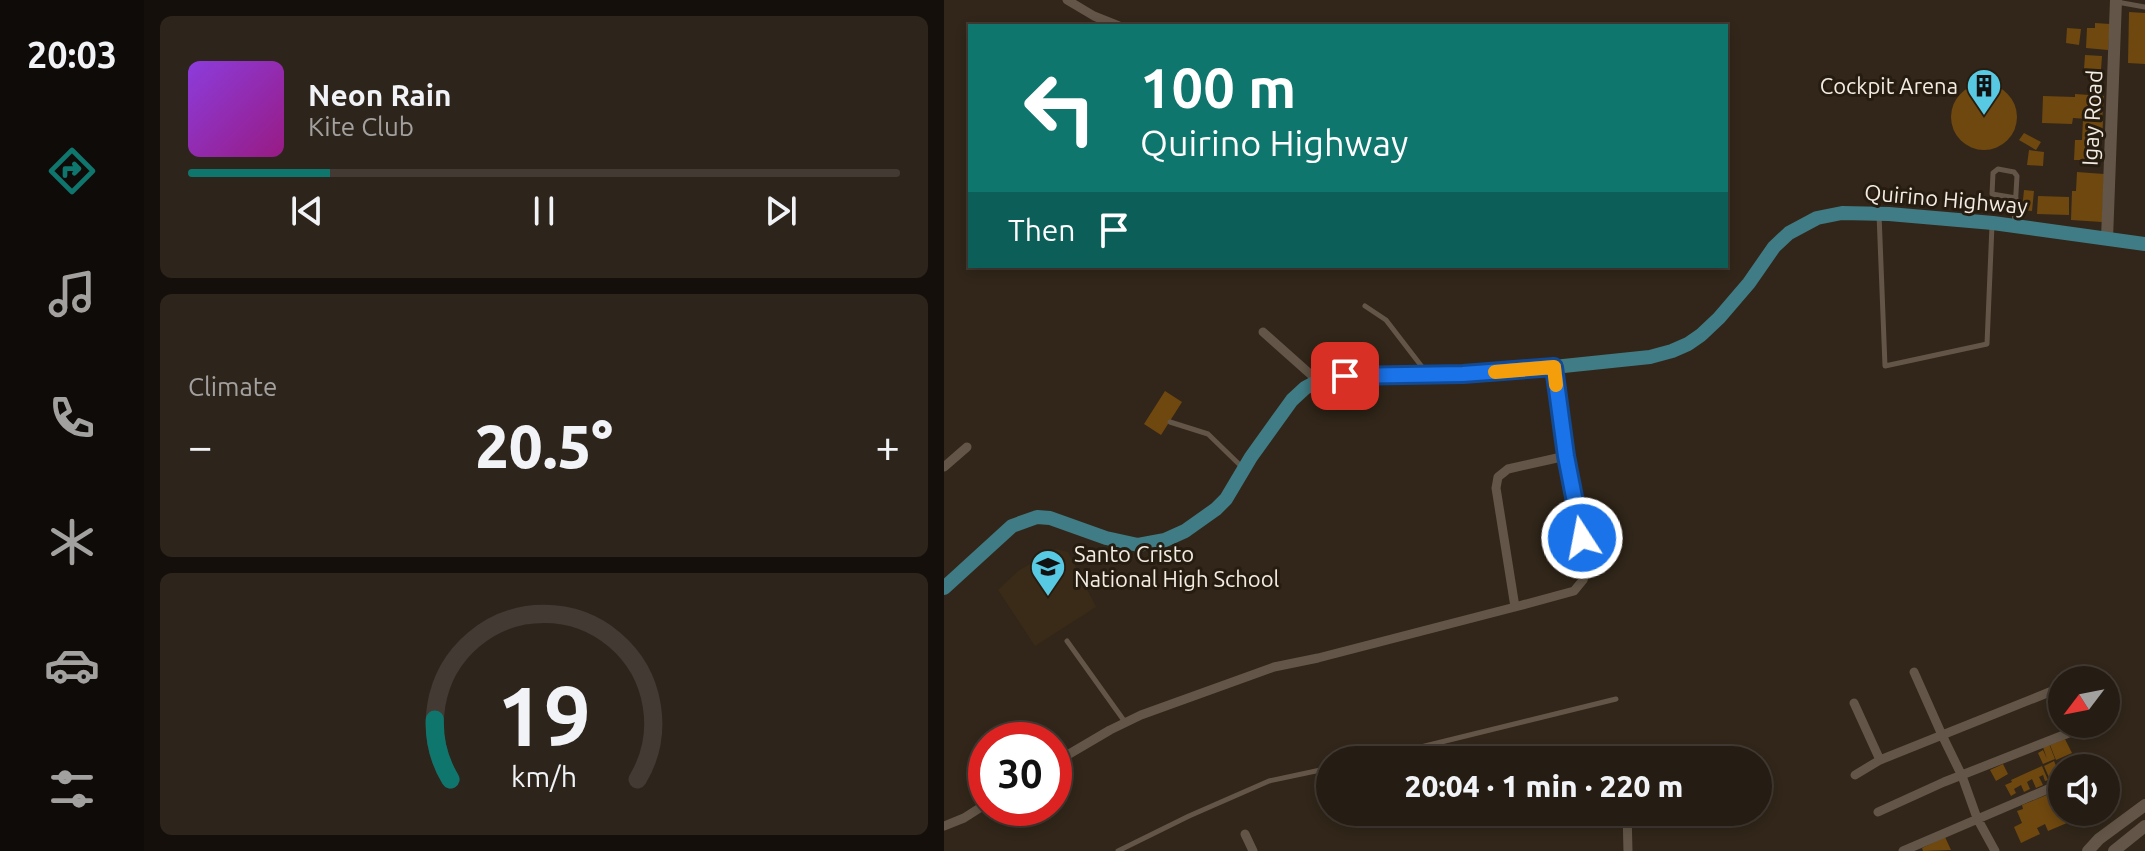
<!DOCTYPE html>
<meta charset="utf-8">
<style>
body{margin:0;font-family:Ubuntu,sans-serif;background:#2d251c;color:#f1f3f6;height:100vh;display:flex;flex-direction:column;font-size:30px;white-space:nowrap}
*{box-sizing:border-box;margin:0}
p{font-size:26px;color:#a3a1a0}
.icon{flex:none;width:44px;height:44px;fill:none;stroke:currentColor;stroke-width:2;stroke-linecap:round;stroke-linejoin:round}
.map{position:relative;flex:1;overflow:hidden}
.details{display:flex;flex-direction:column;gap:16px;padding:16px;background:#140f0a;width:800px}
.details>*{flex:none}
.hud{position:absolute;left:24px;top:24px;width:760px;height:244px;border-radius:0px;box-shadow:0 4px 12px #0003,0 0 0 2px #423a33;background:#0f766e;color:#fff;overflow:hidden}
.needle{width:52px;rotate:238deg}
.buttons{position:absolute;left:1104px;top:666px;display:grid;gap:16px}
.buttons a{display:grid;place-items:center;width:72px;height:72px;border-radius:50%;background:#251c13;box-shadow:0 4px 12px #0003,0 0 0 2px #423a33;font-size:40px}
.speed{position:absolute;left:24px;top:722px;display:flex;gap:16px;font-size:40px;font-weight:700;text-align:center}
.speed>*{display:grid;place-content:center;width:104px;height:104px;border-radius:50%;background:#251c13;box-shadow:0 4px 12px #0003,0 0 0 2px #423a33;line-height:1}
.speed .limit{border:12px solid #d22;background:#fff;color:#111}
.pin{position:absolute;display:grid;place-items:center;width:68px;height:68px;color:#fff;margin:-34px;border-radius:16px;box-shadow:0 4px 12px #0006}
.me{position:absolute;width:88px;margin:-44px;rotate:349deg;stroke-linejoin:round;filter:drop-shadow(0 0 6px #0008)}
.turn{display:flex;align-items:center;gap:28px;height:168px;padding:0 40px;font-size:36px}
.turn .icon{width:104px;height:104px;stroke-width:2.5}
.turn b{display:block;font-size:56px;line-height:68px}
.then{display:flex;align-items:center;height:76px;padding:0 40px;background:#0003;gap:16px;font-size:30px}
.big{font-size:60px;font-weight:800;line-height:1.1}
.details .tile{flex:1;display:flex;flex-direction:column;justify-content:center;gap:12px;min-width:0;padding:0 28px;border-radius:12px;background:#2d251c}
.details .dial{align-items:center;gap:0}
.dial svg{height:208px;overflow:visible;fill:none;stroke:#423a33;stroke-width:7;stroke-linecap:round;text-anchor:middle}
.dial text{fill:#f1f3f6;stroke:none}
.song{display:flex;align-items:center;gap:24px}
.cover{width:96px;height:96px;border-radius:12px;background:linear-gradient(135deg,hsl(270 70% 55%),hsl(310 70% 35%))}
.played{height:8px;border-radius:4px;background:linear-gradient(90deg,#0f766e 20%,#423a33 20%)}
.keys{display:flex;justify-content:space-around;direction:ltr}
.heat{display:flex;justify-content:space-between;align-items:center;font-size:44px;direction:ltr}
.trip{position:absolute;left:372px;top:746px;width:456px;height:80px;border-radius:40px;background:#251c13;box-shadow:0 4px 12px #0003,0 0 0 2px #423a33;font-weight:800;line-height:80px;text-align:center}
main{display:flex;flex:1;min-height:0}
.dock{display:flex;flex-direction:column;width:144px;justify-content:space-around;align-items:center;background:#0f0b08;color:#a3a1a0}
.dock .icon{width:56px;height:56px}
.dock .selected{color:#0f766e}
.dock b{font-size:36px;color:#f1f3f6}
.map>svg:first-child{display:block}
</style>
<main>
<nav class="dock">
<b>20:03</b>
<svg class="icon selected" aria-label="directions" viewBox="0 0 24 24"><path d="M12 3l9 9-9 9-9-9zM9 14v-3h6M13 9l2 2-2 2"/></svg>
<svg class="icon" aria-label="music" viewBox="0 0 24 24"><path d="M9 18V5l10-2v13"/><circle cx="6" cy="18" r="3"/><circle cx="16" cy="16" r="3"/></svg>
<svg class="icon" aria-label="phone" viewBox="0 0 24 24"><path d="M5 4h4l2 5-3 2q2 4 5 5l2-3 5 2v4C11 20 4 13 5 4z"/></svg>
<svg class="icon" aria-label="climate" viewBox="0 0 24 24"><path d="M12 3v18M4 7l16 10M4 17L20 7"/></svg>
<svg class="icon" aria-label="car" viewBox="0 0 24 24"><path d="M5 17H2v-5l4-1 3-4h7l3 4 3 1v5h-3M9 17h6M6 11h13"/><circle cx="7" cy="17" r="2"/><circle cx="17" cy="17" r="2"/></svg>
<svg class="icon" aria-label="filters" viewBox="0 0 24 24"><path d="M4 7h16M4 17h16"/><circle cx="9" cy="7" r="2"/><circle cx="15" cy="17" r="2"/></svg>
</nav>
<section class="details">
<div class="tile">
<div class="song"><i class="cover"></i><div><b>Neon Rain</b><p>Kite Club</p></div></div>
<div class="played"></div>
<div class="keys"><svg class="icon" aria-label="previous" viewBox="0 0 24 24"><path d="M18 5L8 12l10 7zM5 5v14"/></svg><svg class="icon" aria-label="pause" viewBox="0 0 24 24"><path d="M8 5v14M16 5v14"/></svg><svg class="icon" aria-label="next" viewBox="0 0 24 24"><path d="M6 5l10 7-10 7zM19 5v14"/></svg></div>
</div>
<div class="tile"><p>Climate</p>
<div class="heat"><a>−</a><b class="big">20.5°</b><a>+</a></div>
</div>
<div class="tile dial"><svg viewBox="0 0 100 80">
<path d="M14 69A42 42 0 1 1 86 69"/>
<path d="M14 69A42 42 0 0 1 8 46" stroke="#0f766e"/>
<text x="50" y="56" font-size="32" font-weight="700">19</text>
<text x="50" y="72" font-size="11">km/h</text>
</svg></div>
</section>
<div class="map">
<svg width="1201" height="851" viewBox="0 0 1201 851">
<rect width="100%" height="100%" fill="#312619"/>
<path fill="#3a2b18" d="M112,549L124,552L152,607L91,646L54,590L74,571Z"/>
<path fill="#6f480f" d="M1185,12L1201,13V64L1184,63Z
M1151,23L1166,24L1164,50L1142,48L1143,28H1151Z
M1123,28L1137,29L1135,45L1122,43Z
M1141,55L1158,56L1157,70L1140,69Z
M1007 117a33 33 0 1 1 66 0a33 33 0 1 1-66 0Z
M1131,94L1160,96L1158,120L1129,118L1128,124L1098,123L1099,96L1131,97Z
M1139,120L1159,121L1158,140H1150V160H1130L1131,140H1138Z
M1080,133L1097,142L1092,150L1075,140Z
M1085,150L1100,152L1099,166L1083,165Z
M1133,172L1160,174L1158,222L1127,220L1128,191H1132Z
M1080,190L1090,191L1088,211L1078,210Z
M1094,196L1125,197V215L1093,214Z
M221,391L238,402L217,435L200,424Z
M1121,739L1128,753L1112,760L1106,745Z
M1105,744L1111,759L1099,764L1094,753L1099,750L1103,759L1099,747Z
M1110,761L1117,777L1107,782L1100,766Z
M1059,764L1064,774L1052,781L1046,770Z
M1098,766L1104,780L1101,781L1099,775L1095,777L1099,785L1092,788L1088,779L1083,782L1086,789L1080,792L1077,785L1070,789L1072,793L1067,796L1061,785L1068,782L1067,780Z
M1115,790L1116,792L1118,791V805L1116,806L1123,823L1104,831L1101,824L1093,828L1096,834L1077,843L1070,827L1078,823L1073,811L1079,809L1078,805Z
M1001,837L1007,850L979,851L978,848Z"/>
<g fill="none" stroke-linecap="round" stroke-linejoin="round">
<path stroke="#635648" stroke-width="5" d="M1173,2L1201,7
M935,214L941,366L1043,344L1048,225
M1070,226L1073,176L1070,172L1054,169L1049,173L1048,194L1072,198
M421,306L442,320L482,372
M226,422L264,434L298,467
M123,641L181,722
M424,760L672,699
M174,851L245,816L325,781L386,768"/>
<path stroke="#635648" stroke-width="9" d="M123,0L150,16L175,26
M319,332L374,381
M610,367L622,456L643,565L639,580L630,591L571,607L552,488L554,477L564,469L622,456
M0,467L23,447
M970,672L998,735L1018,776L1033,818L1051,851
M1135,680L1139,678
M910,703L936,760
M110,763L166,730L197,715L330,667L374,658L571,607
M911,775L936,760L1118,687
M683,812L684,851
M934,812L1000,782L1135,729
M0,826L20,818L42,804
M301,834L309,851
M959,851L1118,783"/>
<path stroke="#635648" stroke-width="12" d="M1163,239L1172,0
M1144,851L1155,839L1201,805
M1170,851L1201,826"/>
<path stroke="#407c85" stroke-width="14" d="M0,588L68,526L93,517L106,518L162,538L194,545L221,540L241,531L272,509L282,499L307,457L348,400L361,388L374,381L401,376L519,374L581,370L706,357L728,351L744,344L757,335L775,318L805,283L830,247L845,233L873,218L898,213L945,214L1049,223L1201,244"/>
</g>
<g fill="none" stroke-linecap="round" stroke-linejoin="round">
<defs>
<path id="route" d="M401,376L519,374L610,367L622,456L638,538"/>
</defs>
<use href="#route" stroke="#114b97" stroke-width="20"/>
<use href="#route" stroke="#1a73e8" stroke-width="14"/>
<path stroke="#f59e0b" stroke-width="14" d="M551,372L610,367L612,385"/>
</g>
<defs>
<symbol id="building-pin" viewBox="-11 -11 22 30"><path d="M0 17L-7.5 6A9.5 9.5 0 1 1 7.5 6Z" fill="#57c9e2" stroke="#271c10"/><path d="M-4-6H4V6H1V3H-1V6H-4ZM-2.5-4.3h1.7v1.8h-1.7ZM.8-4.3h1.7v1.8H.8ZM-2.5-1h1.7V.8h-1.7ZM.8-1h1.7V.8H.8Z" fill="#111"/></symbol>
<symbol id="school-pin" viewBox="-11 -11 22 30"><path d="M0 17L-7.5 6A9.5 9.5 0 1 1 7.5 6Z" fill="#57c9e2" stroke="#271c10"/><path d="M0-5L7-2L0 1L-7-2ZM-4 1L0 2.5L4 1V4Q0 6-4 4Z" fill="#111"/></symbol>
</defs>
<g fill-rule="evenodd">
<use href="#building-pin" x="1020" y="66" width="40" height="54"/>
<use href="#school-pin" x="84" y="547" width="40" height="54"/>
</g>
<g text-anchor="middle" stroke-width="6" stroke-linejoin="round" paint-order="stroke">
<g font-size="22" fill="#f3ece3" stroke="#271c10" text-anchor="end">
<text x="1014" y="94">Cockpit Arena</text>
<text x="130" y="562" text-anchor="start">Santo Cristo<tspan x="130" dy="25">National High School</tspan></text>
</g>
<g font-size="22" fill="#f3ece3" stroke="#271c10">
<text transform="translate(1148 118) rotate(-87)" y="8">Igay Road</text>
<text transform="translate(1002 199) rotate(5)" y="8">Quirino Highway</text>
</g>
</g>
</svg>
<div class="buttons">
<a><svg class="needle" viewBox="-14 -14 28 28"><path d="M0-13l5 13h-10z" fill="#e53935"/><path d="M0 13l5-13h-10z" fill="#a3a1a0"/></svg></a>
<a><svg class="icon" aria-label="sound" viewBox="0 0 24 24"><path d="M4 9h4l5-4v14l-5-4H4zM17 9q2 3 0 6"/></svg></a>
</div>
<div class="speed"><div class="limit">30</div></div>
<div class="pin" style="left:401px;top:376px;background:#d93025"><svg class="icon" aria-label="arrive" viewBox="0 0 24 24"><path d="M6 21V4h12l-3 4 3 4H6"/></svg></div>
<svg class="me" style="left:638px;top:538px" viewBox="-20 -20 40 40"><circle r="17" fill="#1a73e8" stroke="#fff" stroke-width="3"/><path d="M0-11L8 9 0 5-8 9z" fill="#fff"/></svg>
<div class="trip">20:04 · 1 min · 220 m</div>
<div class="hud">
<div class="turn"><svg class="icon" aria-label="left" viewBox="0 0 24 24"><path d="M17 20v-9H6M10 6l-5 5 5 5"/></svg><div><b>100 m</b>Quirino Highway</div></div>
<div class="then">Then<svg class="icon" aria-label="arrive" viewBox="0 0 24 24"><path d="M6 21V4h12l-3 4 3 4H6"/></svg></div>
</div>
</div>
</main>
